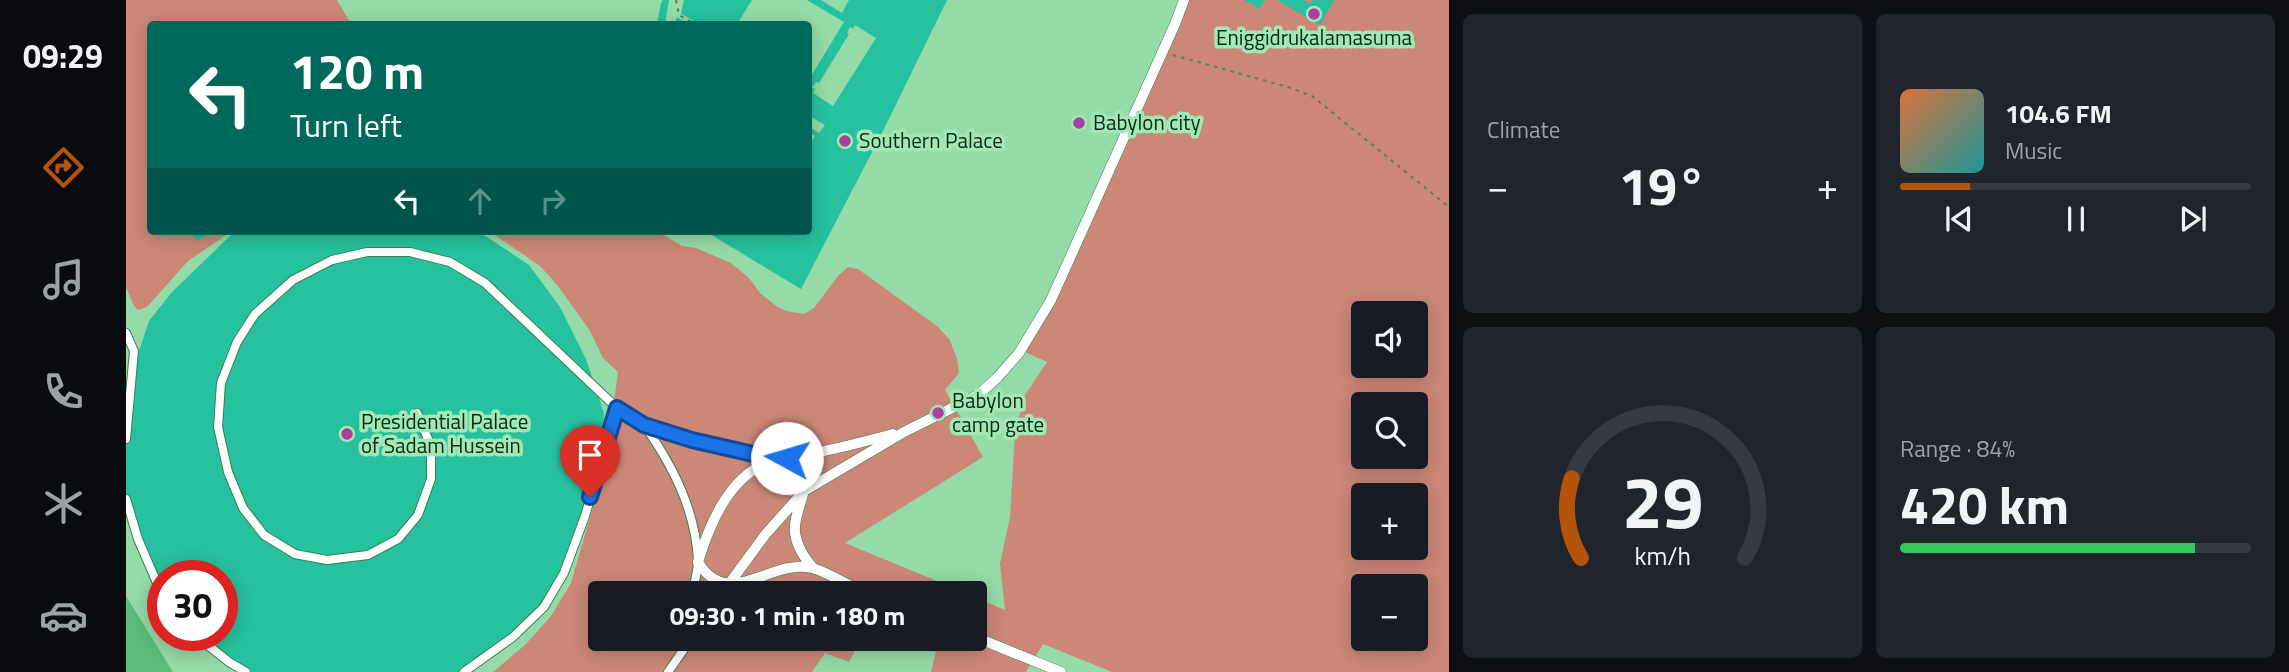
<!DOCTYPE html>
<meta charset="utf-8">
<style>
body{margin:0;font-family:"Titillium Web",sans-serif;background:#20242c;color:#f1f3f6;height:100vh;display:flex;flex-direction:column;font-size:26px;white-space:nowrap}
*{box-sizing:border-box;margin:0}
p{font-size:23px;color:#9ea1a6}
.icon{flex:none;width:38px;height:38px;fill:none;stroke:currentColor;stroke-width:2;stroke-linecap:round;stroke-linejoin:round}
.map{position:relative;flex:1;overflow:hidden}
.sheet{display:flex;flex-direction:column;gap:14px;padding:14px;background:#0d0f14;width:840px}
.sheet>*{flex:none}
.top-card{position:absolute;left:21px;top:21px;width:665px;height:214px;border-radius:7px;box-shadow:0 4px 18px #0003;background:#00695c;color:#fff;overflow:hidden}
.buttons{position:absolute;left:1225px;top:301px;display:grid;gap:14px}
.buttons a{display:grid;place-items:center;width:77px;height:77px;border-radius:7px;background:#171b24;box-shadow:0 4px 18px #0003;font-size:35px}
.speed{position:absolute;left:21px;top:560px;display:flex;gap:14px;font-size:35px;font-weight:700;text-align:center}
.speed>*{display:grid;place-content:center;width:91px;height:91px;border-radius:50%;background:#171b24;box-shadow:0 4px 18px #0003;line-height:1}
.speed .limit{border:10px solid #d22;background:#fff;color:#111}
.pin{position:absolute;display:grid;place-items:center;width:60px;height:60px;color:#fff;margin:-72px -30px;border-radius:50% 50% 50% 0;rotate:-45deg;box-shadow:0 0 7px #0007}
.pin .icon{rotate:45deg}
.me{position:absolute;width:77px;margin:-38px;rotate:276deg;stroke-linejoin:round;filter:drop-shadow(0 0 5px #0008)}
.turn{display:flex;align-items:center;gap:24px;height:147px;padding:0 28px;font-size:32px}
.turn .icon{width:91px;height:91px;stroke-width:2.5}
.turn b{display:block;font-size:49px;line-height:60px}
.lanes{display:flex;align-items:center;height:66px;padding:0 28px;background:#0003;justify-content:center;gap:35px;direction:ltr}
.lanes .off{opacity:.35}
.big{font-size:52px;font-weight:700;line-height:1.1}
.sheet .card{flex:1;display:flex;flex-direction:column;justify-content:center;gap:10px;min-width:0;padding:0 24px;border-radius:10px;background:#20242c}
.sheet .dial{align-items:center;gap:0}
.dial svg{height:182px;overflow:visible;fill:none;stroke:#363941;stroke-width:7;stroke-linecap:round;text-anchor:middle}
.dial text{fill:#f1f3f6;stroke:none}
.song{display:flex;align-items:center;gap:21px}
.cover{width:84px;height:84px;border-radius:10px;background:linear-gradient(135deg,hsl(20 70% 55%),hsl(180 70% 35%))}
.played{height:7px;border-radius:4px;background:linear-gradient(90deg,#b45309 20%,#363941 20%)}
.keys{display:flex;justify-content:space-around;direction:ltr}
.heat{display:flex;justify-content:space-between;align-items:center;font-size:38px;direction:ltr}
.charge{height:10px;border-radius:5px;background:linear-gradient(90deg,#34c759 84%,#363941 0)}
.sheet .tiles{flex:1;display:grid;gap:14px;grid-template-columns:repeat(2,1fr)}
.trip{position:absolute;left:462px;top:581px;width:399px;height:70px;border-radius:7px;background:#171b24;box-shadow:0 4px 18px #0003;font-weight:700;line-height:70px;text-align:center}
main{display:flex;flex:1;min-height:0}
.tab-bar{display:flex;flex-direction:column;width:126px;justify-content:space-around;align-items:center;background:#090b0e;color:#9ea1a6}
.tab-bar .icon{width:49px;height:49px}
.tab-bar .current{color:#b45309}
.tab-bar b{font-size:32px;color:#f1f3f6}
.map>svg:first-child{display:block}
</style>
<main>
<nav class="tab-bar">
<b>09:29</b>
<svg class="icon current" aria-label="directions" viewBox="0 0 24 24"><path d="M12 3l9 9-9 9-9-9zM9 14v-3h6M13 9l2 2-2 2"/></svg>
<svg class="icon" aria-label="music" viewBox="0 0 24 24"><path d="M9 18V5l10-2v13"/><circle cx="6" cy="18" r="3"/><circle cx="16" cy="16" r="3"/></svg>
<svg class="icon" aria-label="phone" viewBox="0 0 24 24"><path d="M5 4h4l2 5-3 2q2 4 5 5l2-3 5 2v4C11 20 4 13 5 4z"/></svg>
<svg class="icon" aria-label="climate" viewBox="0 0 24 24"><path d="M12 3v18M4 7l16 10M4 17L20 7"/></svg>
<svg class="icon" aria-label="car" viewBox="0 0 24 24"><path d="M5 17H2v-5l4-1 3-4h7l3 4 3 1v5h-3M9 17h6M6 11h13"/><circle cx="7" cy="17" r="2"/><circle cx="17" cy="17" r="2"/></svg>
</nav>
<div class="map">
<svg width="1323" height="672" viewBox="0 0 1323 672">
<rect width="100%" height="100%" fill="#95dba8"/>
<path fill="#cc8778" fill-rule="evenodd" d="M0,0H211L225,24H24V231H106L62,261L21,307L12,310L7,304L0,287Z
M1061,0H1323V672H986L917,644L900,672H805L810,652L782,639H849V597L879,610L874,564L884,517L889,431L899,395L921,362L895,350L905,336ZM1237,313H1290V366H1237ZM1237,404H1290V457H1237ZM1237,495H1290V548H1237ZM1237,586H1290V639H1237Z
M363,231H531L556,246L570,248L605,263L623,278L634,293L650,306L660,311L678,314L688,308L712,276L722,267L732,269L811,326L824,340L831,359L833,373L819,390L857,457L719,543L840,593H474V639H735L723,662L699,653L686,672H367L399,645L425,616L445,583L480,462L492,372L477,358L464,331L432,286L414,266Z"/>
<path fill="#5cbd7b" d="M0,596L47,672H0Z"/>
<path fill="#26c19e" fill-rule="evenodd" d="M537,0H543L539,24H531L535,3Z
M558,0H626L611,24H573L555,14Z
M681,0H695L716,13L723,0H821L758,129L675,289L579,231H682V146L689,136L684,133L682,135V119L686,121L685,128L693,133L699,125L682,115V81L718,22ZM729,25L750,38L707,106L687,93L689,89L686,88L690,82L693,83L723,34L721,33L724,27L727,29Z
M1118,0H1139L1133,9Z
M1151,0H1178L1184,4L1186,0H1208L1194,25Z
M551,17L552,18L564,24H549Z
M65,231H90L70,241Z
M115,231H352L403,265L434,307L460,359L478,413L476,457L438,573L418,607L338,672H120L103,662L76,635H96V576H37V598L0,499V439L6,372L23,321L46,292L105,235Z"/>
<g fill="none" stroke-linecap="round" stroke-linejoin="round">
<defs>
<path id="minor" d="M0,333L8,351L0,439
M291,413L305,446V479L292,515L272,539L242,555L201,560L169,554L138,535L117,508L102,472L92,427L95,383L111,342L129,314L167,280L206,260L241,252H284L324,262L359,283L491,408
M518,425C546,464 570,511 572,561C572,571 568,583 567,593
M0,499L12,539L37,597
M69,635L103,662L120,672
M338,672L387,637L418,607L438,573L459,516L491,408C500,413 509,421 519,425C559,442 612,453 655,457
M542,672L565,639"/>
<path id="tertiary" d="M662,458C698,476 666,504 669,533C671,547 678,557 687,568
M603,584L639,535L678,491L778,432L852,395L871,378L893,353L925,300L1049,24L1058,0
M741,593C724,587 702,572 686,568C645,558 602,612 572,562C583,526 602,478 641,463C656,457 673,456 688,453C715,448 741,441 767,434
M849,637L935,672"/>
</defs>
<use href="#minor" stroke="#3b7f51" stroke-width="10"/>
<use href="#tertiary" stroke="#3b7f51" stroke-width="11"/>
<path stroke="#51835f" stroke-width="2" stroke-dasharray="3.5 5" stroke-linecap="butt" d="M550,0L553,15L569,24
M1047,55L1162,87L1186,96L1323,207"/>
<use href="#minor" stroke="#fff" stroke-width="8"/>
<use href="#tertiary" stroke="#fff" stroke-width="10"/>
</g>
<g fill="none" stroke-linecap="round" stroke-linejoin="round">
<defs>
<path id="route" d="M464,497L491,408L518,425L566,440L627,454L661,458"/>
</defs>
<use href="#route" stroke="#114b97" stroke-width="18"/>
<use href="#route" stroke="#1a73e8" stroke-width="12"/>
</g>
<g fill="#ab40a0" stroke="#a1e8b4" stroke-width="2.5">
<circle cx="1188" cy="14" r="7"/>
<circle cx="953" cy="123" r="7"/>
<circle cx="719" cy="141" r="7"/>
<circle cx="812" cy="413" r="7"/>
<circle cx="221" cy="434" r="7"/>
</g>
<g text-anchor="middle" stroke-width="7" stroke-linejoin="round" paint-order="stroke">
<g font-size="21" fill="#0c2916" stroke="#a1e8b4" text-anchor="start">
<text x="1188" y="45" text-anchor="middle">Eniggidrukalamasuma</text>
<text x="967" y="130">Babylon city</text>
<text x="733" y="148">Southern Palace</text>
<text x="826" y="408">Babylon<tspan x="826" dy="24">camp gate</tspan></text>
<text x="235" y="429">Presidential Palace<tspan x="235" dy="24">of Sadam Hussein</tspan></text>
</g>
</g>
</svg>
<div class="buttons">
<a><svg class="icon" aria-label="sound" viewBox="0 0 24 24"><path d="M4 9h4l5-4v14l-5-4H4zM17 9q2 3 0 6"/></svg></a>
<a><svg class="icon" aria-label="search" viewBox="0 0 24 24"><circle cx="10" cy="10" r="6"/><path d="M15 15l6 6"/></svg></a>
<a>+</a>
<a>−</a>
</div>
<div class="speed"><div class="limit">30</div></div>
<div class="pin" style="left:464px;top:497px;background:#d93025"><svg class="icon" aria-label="arrive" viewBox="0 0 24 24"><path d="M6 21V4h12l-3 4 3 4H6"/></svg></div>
<svg class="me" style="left:661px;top:458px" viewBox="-20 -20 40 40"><circle r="19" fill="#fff"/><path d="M0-13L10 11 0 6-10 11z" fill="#1a73e8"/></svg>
<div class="trip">09:30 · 1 min · 180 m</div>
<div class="top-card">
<div class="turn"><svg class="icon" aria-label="left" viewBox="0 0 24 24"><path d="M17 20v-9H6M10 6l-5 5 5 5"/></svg><div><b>120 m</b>Turn left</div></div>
<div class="lanes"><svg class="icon" aria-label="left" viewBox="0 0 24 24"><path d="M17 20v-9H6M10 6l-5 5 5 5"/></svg><svg class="icon off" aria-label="ahead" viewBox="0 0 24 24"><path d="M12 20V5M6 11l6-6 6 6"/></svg><svg class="icon off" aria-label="right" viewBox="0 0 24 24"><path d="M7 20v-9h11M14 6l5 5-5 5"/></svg></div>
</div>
</div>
<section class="sheet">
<div class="tiles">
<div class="card"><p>Climate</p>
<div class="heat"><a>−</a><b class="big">19°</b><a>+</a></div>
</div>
<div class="card">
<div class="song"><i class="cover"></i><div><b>104.6 FM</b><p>Music</p></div></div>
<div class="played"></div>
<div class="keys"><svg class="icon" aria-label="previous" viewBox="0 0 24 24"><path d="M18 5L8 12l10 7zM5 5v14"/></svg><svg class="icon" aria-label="pause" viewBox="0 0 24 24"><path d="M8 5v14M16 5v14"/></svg><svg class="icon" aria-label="next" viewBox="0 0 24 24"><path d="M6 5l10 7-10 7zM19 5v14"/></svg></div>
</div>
<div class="card dial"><svg viewBox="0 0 100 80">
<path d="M14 69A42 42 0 1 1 86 69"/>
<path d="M14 69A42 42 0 0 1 10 34" stroke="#b45309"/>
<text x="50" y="56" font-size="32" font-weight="700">29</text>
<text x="50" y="72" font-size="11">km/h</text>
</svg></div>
<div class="card"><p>Range · 84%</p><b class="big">420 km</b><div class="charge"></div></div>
</div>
</section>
</main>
